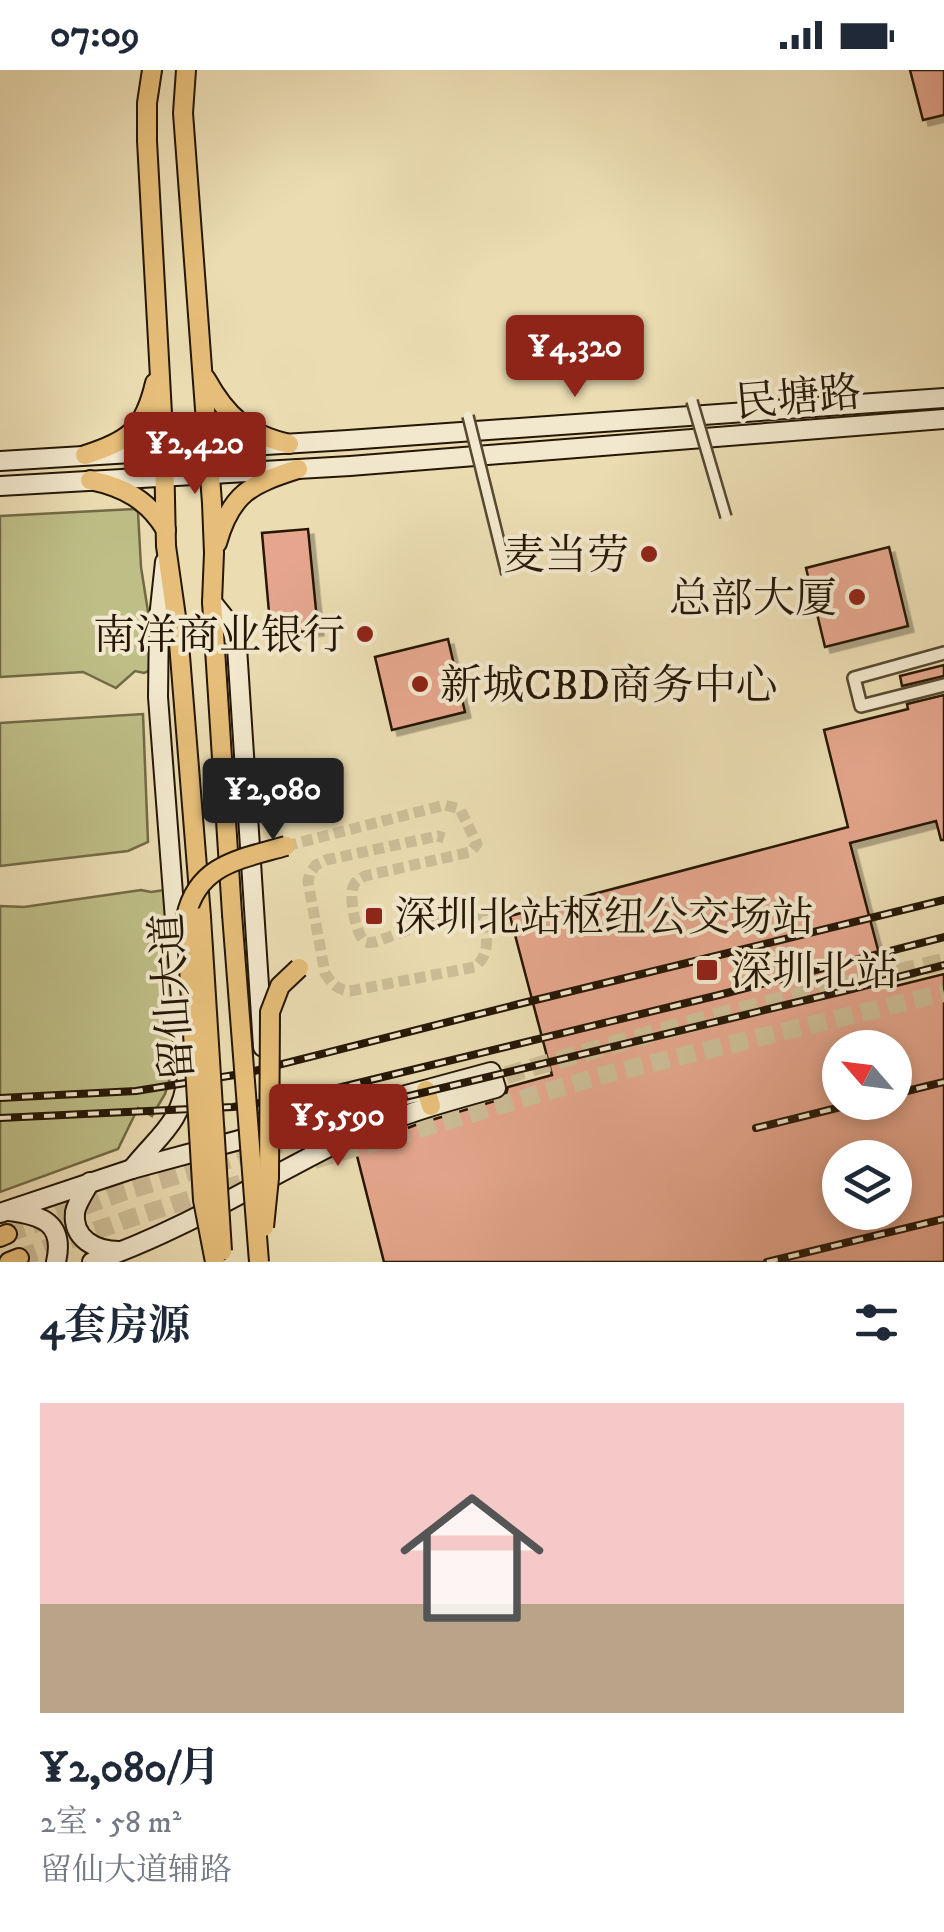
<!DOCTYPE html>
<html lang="zh">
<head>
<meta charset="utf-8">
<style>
	body { margin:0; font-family:"IM FELL DW Pica","Noto Serif SC",serif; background:#f2f2f3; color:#1f2937; height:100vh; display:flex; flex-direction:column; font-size:38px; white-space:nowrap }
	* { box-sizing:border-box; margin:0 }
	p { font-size:32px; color:#747a83 }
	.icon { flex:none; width:55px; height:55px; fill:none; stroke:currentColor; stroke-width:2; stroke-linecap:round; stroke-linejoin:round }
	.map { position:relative; height:1192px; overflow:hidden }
	.drawer { display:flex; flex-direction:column; background:#fff; flex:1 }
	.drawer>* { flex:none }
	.needle { width:65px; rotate:298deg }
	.controls { position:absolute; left:822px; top:960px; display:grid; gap:20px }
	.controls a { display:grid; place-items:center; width:90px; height:90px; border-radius:50%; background:#fff; box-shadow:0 5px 15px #0003; font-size:50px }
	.price { position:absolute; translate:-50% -85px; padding:0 22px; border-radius:10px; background:#8f2418; color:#fff; font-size:32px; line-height:65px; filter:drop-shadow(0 2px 5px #0008) }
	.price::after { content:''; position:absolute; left:50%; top:60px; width:30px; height:22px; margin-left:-15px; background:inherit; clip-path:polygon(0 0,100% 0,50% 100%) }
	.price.on { background:#222; color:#fff }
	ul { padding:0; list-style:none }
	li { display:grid; align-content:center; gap:20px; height:530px; padding:0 40px }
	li+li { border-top:2px solid #e0e1e3 }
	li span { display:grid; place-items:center; height:310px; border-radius:0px; color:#555 }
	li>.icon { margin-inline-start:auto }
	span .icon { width:180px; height:180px; fill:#fffc; stroke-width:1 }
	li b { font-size:42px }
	h2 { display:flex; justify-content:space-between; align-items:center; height:120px; padding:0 40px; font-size:42px }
	.status { display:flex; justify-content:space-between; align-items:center; height:70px; padding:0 50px; background:#fff; direction:ltr }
	.status svg { height:28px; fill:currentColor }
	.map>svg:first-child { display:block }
</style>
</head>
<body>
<div class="status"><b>07:09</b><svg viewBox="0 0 49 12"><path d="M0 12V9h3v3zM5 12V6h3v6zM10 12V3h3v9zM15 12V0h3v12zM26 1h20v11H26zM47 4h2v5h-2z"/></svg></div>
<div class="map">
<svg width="944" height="1192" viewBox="0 0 944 1192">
	<defs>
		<filter id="shadow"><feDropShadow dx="5.5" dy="5.5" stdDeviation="0" flood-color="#0004"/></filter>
	</defs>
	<rect width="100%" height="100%" fill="#ebdcb2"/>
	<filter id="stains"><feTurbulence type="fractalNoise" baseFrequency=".002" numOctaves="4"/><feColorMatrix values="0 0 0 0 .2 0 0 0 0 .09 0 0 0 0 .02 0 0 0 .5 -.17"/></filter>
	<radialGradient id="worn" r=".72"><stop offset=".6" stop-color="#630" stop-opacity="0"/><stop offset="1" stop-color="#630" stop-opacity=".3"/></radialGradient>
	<g fill="#bebe87" stroke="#726a46" stroke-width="2.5">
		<path d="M134 439 138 442 141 497 152 567 151 600 144 603 135 601 116 618 83 602 0 607V446Z"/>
		<path d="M143 644 148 772 128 781 0 796V653Z"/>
		<path d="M141 820 151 822 165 820 174 952 171 1005 165 1024 152 1046 138 1038 118 1079 0 1122V836L24 837Z"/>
	</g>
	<g fill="#e5a68d" stroke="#251706" stroke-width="2.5" fill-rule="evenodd" filter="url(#shadow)">
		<path d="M910 0H944V45L923 50Z"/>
		<path d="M308 459 318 560 271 565 262 463Z"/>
		<path d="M889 477 908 556 825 577 806 498Z"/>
		<path d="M448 569 465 642 392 660 375 587Z"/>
		<path d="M944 595V606L902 616 900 606Z"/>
		<path d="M944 625V770H941L936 751 850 773 888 918 944 904V1192H384L355 1078 418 1054 505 1028 508 1017 552 1005 510 846 848 757 824 660 908 639 907 634ZM840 978H895V1032H840ZM840 1088H895V1142H840Z"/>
	</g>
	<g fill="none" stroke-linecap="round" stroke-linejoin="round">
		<path stroke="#cdbe98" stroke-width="11" stroke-dasharray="11 5.5" stroke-linecap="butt" d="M286 776 445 735 460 739 477 774 470 782 365 806C358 810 356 810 353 817 349 827 356 868 366 872 369 873 372 872 375 872L471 837 483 846C486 866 492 882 475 897L350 921C337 920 332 914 325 903L308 812 310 803 316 795 326 790 438 766 444 768"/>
		<g stroke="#cdbe98" stroke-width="18" stroke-dasharray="18 9" stroke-linecap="butt">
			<path d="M480 1013C633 967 788 927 944 892"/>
			<path d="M314 1090 603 1005 944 923"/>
			<path d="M7 1164 123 1122 441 1025"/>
			<path d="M19 1188 134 1147 265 1106"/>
		</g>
		<g stroke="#564831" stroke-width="16">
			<path id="minor" d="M944 583 854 608 861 636 944 615"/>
		</g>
		<g stroke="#251706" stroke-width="22">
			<g id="secondary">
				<path d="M0 391 348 370 944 328"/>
				<path d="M0 416 350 396 944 349"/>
				<path d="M212 532 236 562 263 977"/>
				<path d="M132 1099C159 1065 182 1053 187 1007L158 627 159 548 165 492"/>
				<path d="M90 1112C85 1121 77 1132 75 1142 72 1169 96 1181 119 1181"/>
				<path d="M9 1141C42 1145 65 1153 56 1192"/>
				<path d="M0 1143 132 1099 491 1002 496 1018C441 1033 387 1048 335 1074 255 1114 178 1163 92 1192"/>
			</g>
		</g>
		<g stroke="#251706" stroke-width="22">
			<g id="primary">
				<path d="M152 0 147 33V71L164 380 166 476 178 561 201 847"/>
				<path d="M186 0 183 43 212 433 214 483 212 532 232 844"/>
				<path d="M206 309C227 347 247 364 289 374"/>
				<path d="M85 385C129 371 144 360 155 313"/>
				<path d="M90 410C124 417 148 430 166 460"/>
				<path d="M217 473C231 423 251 414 298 399"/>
				<path d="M426 1020 431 1036"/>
				<path d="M0 1167 7 1164"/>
				<path d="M9 1192 19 1188"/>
			</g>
		</g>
		<use href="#minor" stroke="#f2e8cd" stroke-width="11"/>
		<use href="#secondary" stroke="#f2e8cd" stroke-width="18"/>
		<use href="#primary" stroke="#e6be79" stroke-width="18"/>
		<g stroke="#251706" stroke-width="8">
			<g id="rail">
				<path d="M895 1024 944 1012"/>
				<path d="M0 1028 136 1021 247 1003 519 934 944 830"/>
				<path d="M255 1046 309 1043 380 1033 852 919 944 895"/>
				<path d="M0 1048 233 1037 305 1026 719 925 944 867"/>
				<path d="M756 1058 861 1032"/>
				<path d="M767 1192 944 1149"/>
			</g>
		</g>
		<use href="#rail" stroke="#f2e8cd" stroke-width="4" stroke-dasharray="11" stroke-linecap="butt"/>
		<g stroke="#564831" stroke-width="14" stroke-linecap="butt">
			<g id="pedestrian-bridge">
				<path d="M692 331 726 447"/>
				<path d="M468 346 507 504"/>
			</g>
		</g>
		<g stroke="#251706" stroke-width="22" stroke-linecap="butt">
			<g id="primary-bridge">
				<path d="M232 844 259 1192"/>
				<path d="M201 847 222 1181"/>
				<path d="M264 1157 269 1108 270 942 280 916 299 898"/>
				<path d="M215 1192 203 1130 186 847C197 794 241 789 286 776"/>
			</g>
		</g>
		<use href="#pedestrian-bridge" stroke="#f2e8cd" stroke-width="9"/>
		<use href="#primary-bridge" stroke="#e6be79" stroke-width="18"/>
	</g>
	<g fill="#8f2418" stroke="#f2e8cd" stroke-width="4">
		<circle cx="649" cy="484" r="10"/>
		<circle cx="857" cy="527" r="10"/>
		<circle cx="365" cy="564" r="10"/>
		<circle cx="420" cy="614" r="10"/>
		<rect x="364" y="836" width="20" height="20" rx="5"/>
		<rect x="695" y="888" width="24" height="24" rx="5"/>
	</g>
	<g text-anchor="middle" stroke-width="8" stroke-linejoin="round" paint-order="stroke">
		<g font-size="42" fill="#251706" stroke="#f2e8cd">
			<text transform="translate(798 326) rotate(-5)" y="15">民塘路</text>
			<text transform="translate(171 927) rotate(-94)" y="15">留仙大道</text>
		</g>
		<g font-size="42" fill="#251706" stroke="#f2e8cd" text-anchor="end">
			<text x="629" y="499">麦当劳</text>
			<text x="837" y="542">总部大厦</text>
			<text x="345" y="579">南洋商业银行</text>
			<text x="440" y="629" text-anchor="start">新城CBD商务中心</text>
			<text x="394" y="861" text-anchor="start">深圳北站枢纽公交场站</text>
			<text x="730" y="915" text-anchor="start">深圳北站</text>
		</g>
	</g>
	<rect width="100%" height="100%" filter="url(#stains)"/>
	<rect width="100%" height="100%" fill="url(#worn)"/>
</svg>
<div class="controls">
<a><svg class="needle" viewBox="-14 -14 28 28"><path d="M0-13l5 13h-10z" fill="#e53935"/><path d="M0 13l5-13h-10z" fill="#747a83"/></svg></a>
<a><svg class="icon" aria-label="layers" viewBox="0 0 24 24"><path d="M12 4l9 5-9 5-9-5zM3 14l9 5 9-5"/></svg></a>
</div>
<b class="price" style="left:575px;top:330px">¥4,320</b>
<b class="price" style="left:195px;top:427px">¥2,420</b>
<b class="price on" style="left:273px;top:773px">¥2,080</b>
<b class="price" style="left:338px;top:1099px">¥5,590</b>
</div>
<section class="drawer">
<h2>4套房源<svg class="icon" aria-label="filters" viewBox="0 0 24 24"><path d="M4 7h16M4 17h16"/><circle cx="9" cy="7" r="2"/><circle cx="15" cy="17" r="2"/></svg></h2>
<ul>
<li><span style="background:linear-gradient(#f6c9c9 65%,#b9a48a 0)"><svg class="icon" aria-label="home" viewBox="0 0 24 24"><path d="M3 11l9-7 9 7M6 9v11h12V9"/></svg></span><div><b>¥2,080/月</b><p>2室 · 58 m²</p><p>留仙大道辅路</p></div></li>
</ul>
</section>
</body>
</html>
